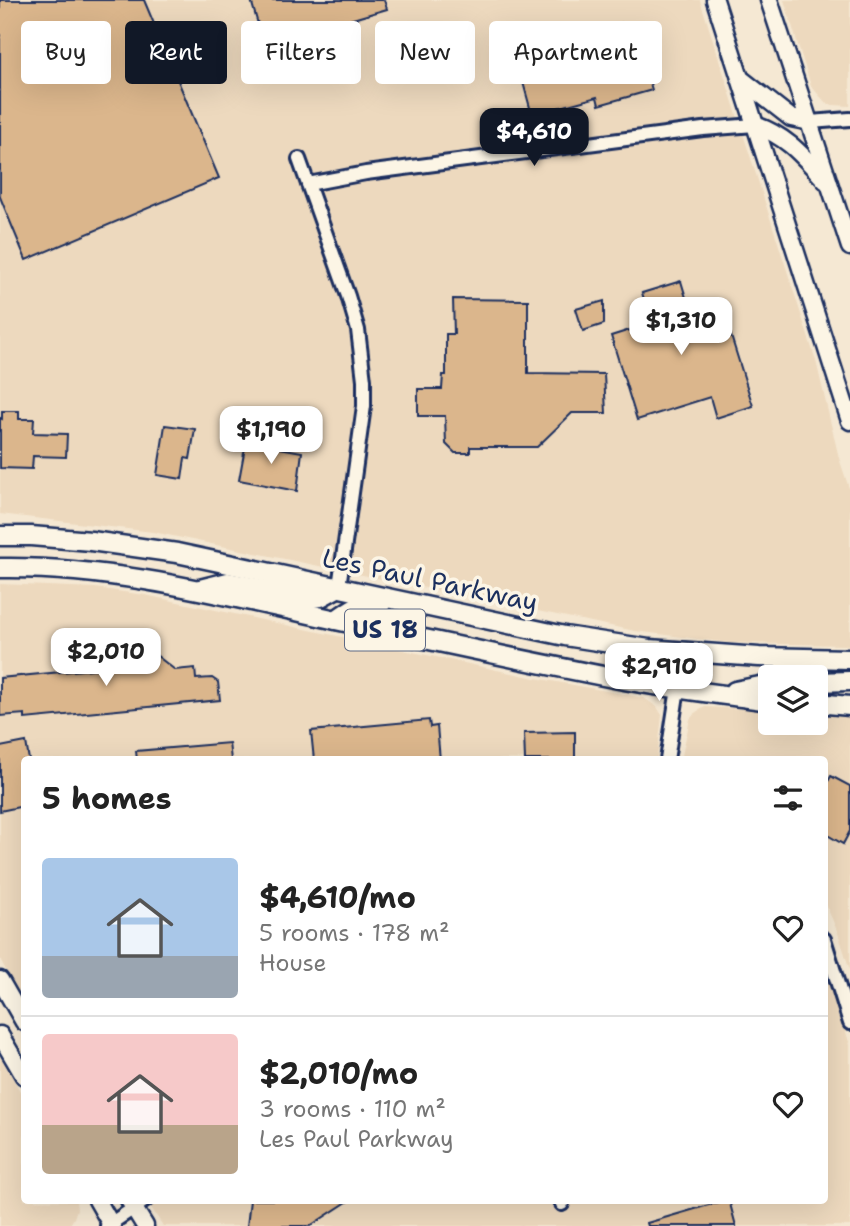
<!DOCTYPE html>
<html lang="en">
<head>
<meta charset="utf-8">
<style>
	body { margin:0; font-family:"Shantell Sans",sans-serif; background:#f2f2f2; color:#222; height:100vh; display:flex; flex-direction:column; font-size:26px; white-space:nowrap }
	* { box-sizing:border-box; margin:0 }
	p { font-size:23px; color:#767676 }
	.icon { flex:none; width:38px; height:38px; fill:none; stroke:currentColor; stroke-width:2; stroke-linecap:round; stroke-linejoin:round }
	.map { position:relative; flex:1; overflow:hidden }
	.drawer { position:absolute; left:21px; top:756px; width:807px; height:448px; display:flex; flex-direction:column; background:#fff; border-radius:7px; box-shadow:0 7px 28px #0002 }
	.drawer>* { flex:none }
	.banner { position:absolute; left:21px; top:21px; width:808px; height:63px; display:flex; gap:14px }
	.buttons { position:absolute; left:758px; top:665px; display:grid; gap:14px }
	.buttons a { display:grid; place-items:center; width:70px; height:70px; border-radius:7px; background:#fff; box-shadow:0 7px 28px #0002; font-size:35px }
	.price { position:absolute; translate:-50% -60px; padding:0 16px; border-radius:14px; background:#fff; color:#222; font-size:23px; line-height:46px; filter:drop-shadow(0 2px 4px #0008) }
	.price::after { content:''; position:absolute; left:50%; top:42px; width:21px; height:16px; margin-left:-10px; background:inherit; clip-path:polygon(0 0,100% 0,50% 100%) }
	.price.selected { background:#111827; color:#fff }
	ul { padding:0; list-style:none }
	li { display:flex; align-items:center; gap:21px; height:175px; padding:0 21px }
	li+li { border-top:2px solid #e0e0e0 }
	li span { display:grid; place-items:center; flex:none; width:196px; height:140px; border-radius:7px; color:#555 }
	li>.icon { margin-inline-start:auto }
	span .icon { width:84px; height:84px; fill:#fffc; stroke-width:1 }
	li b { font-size:30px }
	h2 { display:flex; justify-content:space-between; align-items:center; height:84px; padding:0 21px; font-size:30px }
	.pill { padding:0 24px; border-radius:7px; background:#fff; box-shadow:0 7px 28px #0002; font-size:24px; line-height:63px }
	.pill.selected { background:#111827; color:#fff }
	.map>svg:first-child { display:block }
</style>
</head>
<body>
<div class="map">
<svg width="850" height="1226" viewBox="0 0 850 1226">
	<rect width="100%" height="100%" fill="#f5e8d3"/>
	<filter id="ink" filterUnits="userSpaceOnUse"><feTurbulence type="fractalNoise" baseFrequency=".0143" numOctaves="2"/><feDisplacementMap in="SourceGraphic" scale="14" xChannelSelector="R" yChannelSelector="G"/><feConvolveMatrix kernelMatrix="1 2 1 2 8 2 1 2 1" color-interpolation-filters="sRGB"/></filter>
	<g filter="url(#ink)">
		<g fill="#edd9be">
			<path d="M0 0H700L816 361 839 458 850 491V645L730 643 635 631 153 532 0 514Z"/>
			<path d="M784 0H850V106L833 105 826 103 811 86Z"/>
			<path d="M0 584 95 588 145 595 530 677 644 698 657 707 662 715 657 759 24 760V1004L0 959Z"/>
			<path d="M705 707 770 710V723H816V713L850 715V970L838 933 824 900V760H681L690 719 696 712Z"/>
			<path d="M824 965 850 1045V1226H163L147 1201 824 1200Z"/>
			<path d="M0 1056 24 1098V1200L76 1201 77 1209 74 1218 69 1226H0Z"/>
		</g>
		<g fill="#dbb68c" stroke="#1b2f5e" stroke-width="2">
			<path d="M0 0H144L219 178 26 260 0 197Z"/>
			<path d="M251 0H384L387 9 264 45Z"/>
			<path d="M621 23 630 54 641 51 652 90 599 105 597 97 532 115 515 53Z"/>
			<path d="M681 281 690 311 720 301 753 406 716 418 710 397 637 420 611 336 652 323 642 293Z"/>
			<path d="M453 299 528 300V373L604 374 606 413H572L537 447H470V453H455L446 444 445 416H418V389H442L443 375H446V334H454Z"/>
			<path d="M604 301V324L583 331 576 309Z"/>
			<path d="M2 411H19V419H34L33 433 67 434 66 457 33 456 32 469 0 468V418L2 419Z"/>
			<path d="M165 425 195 429 190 459 185 458 182 479 157 475Z"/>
			<path d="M246 442 302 452 297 491 239 480Z"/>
			<path d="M133 637 175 670 195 668 196 679 212 678 218 682 220 700 25 719V714L0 716V678L112 667Z"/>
			<path d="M429 720 430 727 437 726 440 760H314L311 731Z"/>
			<path d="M575 732V760H525L524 733Z"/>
			<path d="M26 742 29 760H24V806L0 811V747Z"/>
			<path d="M229 743 231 760H137L136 751Z"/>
			<path d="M831 776 850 786V831L843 844 824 833V789Z"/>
			<path d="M250 1200H350L310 1226H247Z"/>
			<path d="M726 1200H729L736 1226H648L647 1223Z"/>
		</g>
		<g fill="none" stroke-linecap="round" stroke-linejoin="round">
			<g stroke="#1b2f5e" stroke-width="18">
				<g id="street">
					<path d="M810 122 850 119"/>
					<path d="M299 159 348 296 358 330 364 380V406L339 587"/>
					<path d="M308 184 366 173 703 129 755 125"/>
					<path d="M667 760 678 688 687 653"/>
					<path d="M824 939 850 1023"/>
					<path d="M561 1200 562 1204"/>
					<path d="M107 1226 146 1200"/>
				</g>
			</g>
			<g stroke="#1b2f5e" stroke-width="21">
				<g id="secondary">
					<path d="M715 0 850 421"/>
					<path d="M769 0 850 247"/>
					<path d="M740 78 791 118 810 122"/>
					<path d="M755 125C787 136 803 156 826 181"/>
					<path d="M0 980 24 1022"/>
					<path d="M0 1035 24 1076"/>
					<path d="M97 1200 112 1226"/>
					<path d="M129 1200 145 1226"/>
				</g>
			</g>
			<g stroke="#1b2f5e" stroke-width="23">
				<g id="primary">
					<path d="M0 536H31L91 541 177 553 565 636 649 649 759 657 850 659"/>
					<path d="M0 568C120 566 238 599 354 624 444 643 533 663 624 680 672 689 721 694 770 701"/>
					<path d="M200 589 228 582 308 598 321 597 339 587"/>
					<path d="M336 620C353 608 359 601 381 604"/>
					<path d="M816 682 850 681"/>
					<path d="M735 691 770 684"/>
					<path d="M816 703 850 706"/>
				</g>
			</g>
			<use href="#street" stroke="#fcf5e5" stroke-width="12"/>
			<use href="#secondary" stroke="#fcf5e5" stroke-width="16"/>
			<use href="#primary" stroke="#fcf5e5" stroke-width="18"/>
		</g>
	</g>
	<g text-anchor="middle" stroke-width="7" stroke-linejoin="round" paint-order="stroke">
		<rect fill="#fcf5e5" stroke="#5e6a86" stroke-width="2" x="345" y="609.5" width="80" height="41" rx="5"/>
		<g font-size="24" font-weight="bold" fill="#1b2f5e">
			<text x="385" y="638">US 18</text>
		</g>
		<g font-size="26" fill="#1b2f5e" stroke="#fcf5e5">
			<text transform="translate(430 580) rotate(12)" y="9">Les Paul Parkway</text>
		</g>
	</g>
</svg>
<div class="buttons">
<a><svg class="icon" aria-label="layers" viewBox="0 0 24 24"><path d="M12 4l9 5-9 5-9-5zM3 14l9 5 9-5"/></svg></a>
</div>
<b class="price selected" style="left:534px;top:168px">$4,610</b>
<b class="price" style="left:681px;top:357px">$1,310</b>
<b class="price" style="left:271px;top:466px">$1,190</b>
<b class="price" style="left:106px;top:688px">$2,010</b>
<b class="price" style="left:659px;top:703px">$2,910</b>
<div class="banner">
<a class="pill">Buy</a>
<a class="pill selected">Rent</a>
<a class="pill">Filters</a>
<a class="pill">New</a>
<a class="pill">Apartment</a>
</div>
<section class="drawer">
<h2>5 homes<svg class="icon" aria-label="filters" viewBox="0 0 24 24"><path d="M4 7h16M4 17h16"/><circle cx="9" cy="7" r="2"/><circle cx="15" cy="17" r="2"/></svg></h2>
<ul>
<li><span style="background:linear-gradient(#a9c7e8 70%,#9aa5b1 0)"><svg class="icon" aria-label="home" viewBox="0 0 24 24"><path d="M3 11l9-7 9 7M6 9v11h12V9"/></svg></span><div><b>$4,610/mo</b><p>5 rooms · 178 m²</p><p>House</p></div><svg class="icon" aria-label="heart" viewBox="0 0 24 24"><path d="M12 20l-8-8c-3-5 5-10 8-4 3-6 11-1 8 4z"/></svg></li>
<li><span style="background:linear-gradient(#f6c9c9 65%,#b9a48a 0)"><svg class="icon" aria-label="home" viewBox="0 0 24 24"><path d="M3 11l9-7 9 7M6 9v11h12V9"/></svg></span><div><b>$2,010/mo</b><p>3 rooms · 110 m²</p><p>Les Paul Parkway</p></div><svg class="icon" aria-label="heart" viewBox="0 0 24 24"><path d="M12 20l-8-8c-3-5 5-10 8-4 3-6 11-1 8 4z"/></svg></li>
</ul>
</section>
</div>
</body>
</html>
